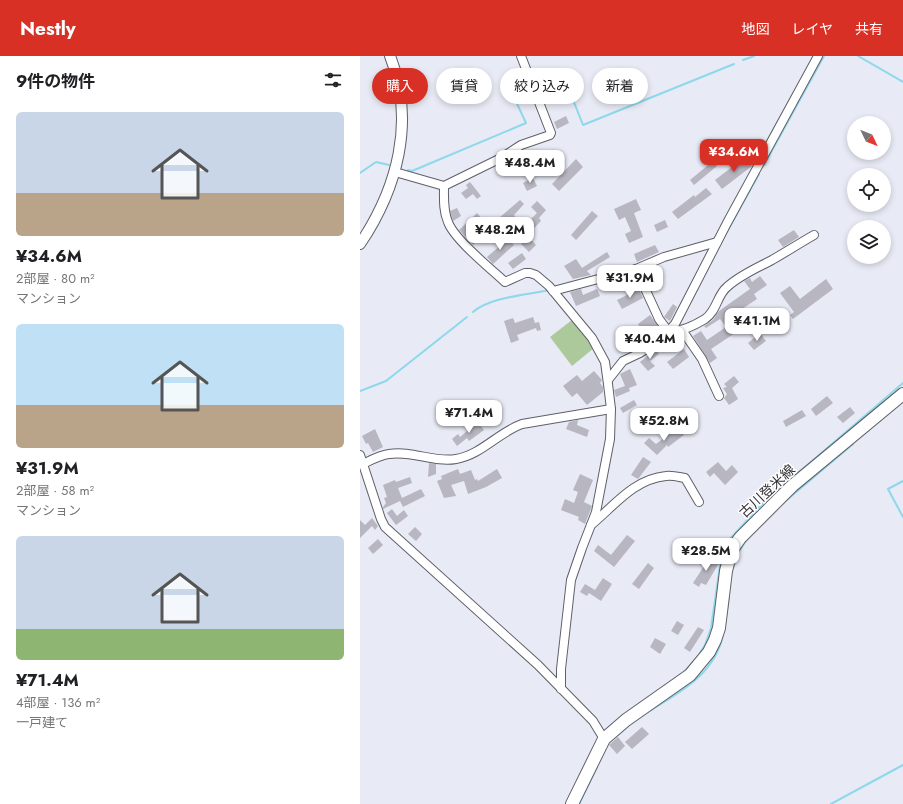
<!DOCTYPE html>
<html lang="ja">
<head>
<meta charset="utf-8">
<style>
	body { margin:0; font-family:Jost,"Noto Sans JP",sans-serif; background:#f2f2f2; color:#202124; height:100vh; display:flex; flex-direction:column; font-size:15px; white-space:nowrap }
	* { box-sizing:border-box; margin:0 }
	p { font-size:13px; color:#757577 }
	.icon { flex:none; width:22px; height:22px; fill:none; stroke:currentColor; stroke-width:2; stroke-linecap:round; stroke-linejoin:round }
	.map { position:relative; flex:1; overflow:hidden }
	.details { display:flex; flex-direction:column; background:#fff; width:360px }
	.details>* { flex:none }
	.banner { position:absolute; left:12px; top:12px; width:380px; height:36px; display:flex; gap:8px }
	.needle { width:26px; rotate:133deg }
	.fabs { position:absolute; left:487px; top:60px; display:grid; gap:8px }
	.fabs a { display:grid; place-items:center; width:44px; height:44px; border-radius:50%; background:#fff; box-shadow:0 2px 6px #0003; font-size:20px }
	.price { position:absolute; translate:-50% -34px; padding:0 9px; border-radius:8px; background:#fff; color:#222; font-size:13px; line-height:26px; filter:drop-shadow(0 1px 2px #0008) }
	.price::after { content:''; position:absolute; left:50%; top:24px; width:12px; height:9px; margin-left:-6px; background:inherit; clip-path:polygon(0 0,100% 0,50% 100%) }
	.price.on { background:#d93025; color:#fff }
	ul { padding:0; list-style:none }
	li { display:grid; align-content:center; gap:8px; height:212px; padding:0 16px }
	li span { display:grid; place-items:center; height:124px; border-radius:6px; color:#555 }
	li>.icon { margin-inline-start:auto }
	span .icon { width:72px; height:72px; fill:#fffc; stroke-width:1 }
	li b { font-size:17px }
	h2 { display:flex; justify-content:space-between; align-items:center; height:48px; padding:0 16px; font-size:17px }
	.chip { padding:0 14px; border-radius:18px; background:#fff; box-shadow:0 2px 6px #0003; font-size:14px; line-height:36px }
	.chip.on { background:#d93025; color:#fff }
	header { display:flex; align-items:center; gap:24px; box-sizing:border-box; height:56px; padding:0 20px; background:#d93025; color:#fff }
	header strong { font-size:19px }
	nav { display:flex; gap:22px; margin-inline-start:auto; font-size:14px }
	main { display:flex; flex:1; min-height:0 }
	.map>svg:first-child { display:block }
</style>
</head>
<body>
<header>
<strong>Nestly</strong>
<nav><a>地図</a><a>レイヤ</a><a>共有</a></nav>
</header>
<main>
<section class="details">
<h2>9件の物件<svg class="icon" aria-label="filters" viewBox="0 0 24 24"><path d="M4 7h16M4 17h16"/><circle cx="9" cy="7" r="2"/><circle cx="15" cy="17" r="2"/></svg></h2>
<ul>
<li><span style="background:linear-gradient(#c9d6e8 65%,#b9a48a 0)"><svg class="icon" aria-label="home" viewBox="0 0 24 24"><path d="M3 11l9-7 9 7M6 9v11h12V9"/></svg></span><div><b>¥34.6M</b><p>2部屋 · 80 m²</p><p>マンション</p></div></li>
<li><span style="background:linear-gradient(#bfe0f5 65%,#b9a48a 0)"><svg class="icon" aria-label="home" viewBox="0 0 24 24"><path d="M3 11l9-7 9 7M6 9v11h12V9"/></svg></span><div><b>¥31.9M</b><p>2部屋 · 58 m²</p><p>マンション</p></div></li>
<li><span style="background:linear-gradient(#c9d6e8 75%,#8fb573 0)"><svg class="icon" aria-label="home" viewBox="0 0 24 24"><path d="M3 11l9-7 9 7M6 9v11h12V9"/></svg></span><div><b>¥71.4M</b><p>4部屋 · 136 m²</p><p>一戸建て</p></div></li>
</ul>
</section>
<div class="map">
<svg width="543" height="748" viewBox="0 0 543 748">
	<rect width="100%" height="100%" fill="#e8eaf5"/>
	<path fill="#acc99b" d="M212 264 234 292 212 310 190 281Z"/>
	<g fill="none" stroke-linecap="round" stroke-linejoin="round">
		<g stroke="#8dd8eb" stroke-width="2">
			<path d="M498 0 543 26"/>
			<path d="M383 4 394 0"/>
			<path d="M176 27 202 16 223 69 374 8"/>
			<path d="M404 109 464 0"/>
			<path d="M48 114 52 115 166 67 152 37 167 31"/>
			<path d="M0 117 16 106 29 109"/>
			<path d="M364 181 399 118"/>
			<path d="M113 256C130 241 167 239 189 234"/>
			<path d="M0 335 26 325 107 261"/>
			<path d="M543 425 528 433 543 461"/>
			<path d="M422 448 493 388"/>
			<path d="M373 512 378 497 388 482"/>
			<path d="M366 561 369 542"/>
			<path d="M340 597 345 589 351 572 361 503 369 484 402 448 543 327"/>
			<path d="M323 617 335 604"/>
			<path d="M283 659C316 638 354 621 363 579"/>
			<path d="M219 748 237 711"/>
			<path d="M471 748 543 709"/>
		</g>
	</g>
	<g fill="#b8b6c0">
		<path d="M206 60 209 67 197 73 194 66Z"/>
		<path d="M385 101 392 110 362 133 355 124Z"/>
		<path d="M216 103 223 111 199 135 192 128Z"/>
		<path d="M353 105 357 110 334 129 330 124Z"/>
		<path d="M173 122 177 130 167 135 163 127Z"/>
		<path d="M110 126 121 140 117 143 113 138 106 143 101 137 108 132 106 129Z"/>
		<path d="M346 132 352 138 318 163 312 156 334 139 335 141Z"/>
		<path d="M276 143 281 154 274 157 283 181 269 187 265 178 271 175 265 161 259 164 254 153Z"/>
		<path d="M160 144 164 148 154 159 156 162 150 166 159 176 154 180 139 162Z"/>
		<path d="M177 145 186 154 179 162 181 165 169 177 163 171 177 157 171 151Z"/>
		<path d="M97 152 101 160 93 165 90 155Z"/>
		<path d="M232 155 238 160 216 184 211 179Z"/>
		<path d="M117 157 130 172 113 189 99 174Z"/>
		<path d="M305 164 308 171 297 176 294 169Z"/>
		<path d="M434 174 439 181 423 191 418 184Z"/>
		<path d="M169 181 176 189 169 196 161 188Z"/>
		<path d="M148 183 154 189 133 208 127 201Z"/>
		<path d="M295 189 299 196 277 206 274 198Z"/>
		<path d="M247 196 250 201 227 215 231 219 213 223 204 210 216 203 222 212Z"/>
		<path d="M162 197 166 203 153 213 148 207Z"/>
		<path d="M298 215 301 221 290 227 287 220Z"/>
		<path d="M400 220 407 229 394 238 397 243 382 253 388 262 376 271 378 275 351 293 357 302 350 307 333 280 341 275 347 284 366 271 360 263 346 272 344 270 353 264 359 255 390 233 384 225 390 222 392 226Z"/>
		<path d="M466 223 473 233 433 263 430 259 434 256 420 237 430 230 440 243Z"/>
		<path d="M221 233 223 239 237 233 240 240 216 250 210 236Z"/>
		<path d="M279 233 283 242 262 253 257 244Z"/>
		<path d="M313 248 317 251 310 265 304 261Z"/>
		<path d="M290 259 300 273 276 291 270 283 282 274 278 268Z"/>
		<path d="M173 261 175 267 179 266 181 274 177 275 176 272 157 279 159 284 151 287 144 265 153 262 155 267Z"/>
		<path d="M400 277 406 285 394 294 388 287Z"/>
		<path d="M296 293 299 298 290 305 295 310 288 315 280 306Z"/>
		<path d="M324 293 329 301 313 313 307 306Z"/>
		<path d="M270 313 277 329 269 332 270 335 256 341 254 334 265 330 260 318Z"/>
		<path d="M234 315 242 324 240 327 243 331V336L227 349 217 337 212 341 203 330 217 319 222 325Z"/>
		<path d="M374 320 379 326 372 332 378 343 369 349 364 342 367 338 363 332 367 331 364 328Z"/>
		<path d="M467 340 473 347 456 360 451 353Z"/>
		<path d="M274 344 277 349 263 357 260 352Z"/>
		<path d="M490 351 495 357 483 367 477 361Z"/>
		<path d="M442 354 446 360 426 371 423 365Z"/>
		<path d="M218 364 217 369 229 374 227 381 206 373 209 366Z"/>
		<path d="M118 366 124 374 109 385 107 382 97 390 92 383 98 378 100 381Z"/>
		<path d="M318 372 324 379 308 391 307 389 297 399 284 387 289 382 296 388Z"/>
		<path d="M15 373 23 391 13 396 8 387 6 388 2 380Z"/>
		<path d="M283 401 291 406 278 423 271 419Z"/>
		<path d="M358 406 366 415 372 409 378 416 365 429 354 417 350 421 346 416Z"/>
		<path d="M69 407 76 408V418L68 421Z"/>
		<path d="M98 413 100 418 111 414 115 424 117 423 118 425 137 413 142 422 126 431 108 438 104 425 91 429 96 440 84 442 77 425 82 423 81 420Z"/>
		<path d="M220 418 233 424 224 446 232 450 225 468 218 464 219 461 201 454 205 443 214 447 218 436 213 434Z"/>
		<path d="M50 421 52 427 38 432 42 442 61 433 65 440 43 451 40 445 23 453V451L26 447 24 442 27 441 23 429 35 424 36 426Z"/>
		<path d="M32 453 37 460 44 454 48 460 36 469 27 457Z"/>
		<path d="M12 462 18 470 15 474 12 470 0 482V464L5 469Z"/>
		<path d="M55 471 62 478 56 485 48 478Z"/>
		<path d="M267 479 275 485 254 511 234 495 238 489 251 499Z"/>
		<path d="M18 483 23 489 13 498 8 492Z"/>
		<path d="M350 501 359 507 346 529 341 527 339 531 333 527Z"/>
		<path d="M288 507 294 512 279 533 272 528Z"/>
		<path d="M243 522 252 528 241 545 229 537 227 540 220 536 225 528 235 534Z"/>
		<path d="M317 565 324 569 318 579 311 575Z"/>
		<path d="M338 571 344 574 330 596 324 592Z"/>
		<path d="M295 582 306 588 300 598 290 591Z"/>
		<path d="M282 671 289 678 272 693 265 686Z"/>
		<path d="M258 681 265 690 257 698 249 689Z"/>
	</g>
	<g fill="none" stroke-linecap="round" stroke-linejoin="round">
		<g stroke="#5e6069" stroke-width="10">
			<g id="minor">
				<path d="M35 116 84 130C84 142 83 155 88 166 94 183 131 213 145 226L165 217H170L176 219 189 230 232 282 245 306 248 328 251 353 250 383 236 456 222 492 211 524 201 613V633"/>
				<path d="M84 130 141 102 161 89 190 79 191 77 161 0"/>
				<path d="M276 213 299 263 308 275C320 277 335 269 345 263 357 255 357 239 367 231 380 219 397 212 412 204 426 196 440 187 454 179"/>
				<path d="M193 235 276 213 304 201 357 186"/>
				<path d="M322 274 342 303 359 340"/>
				<path d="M248 324 263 305 280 297 301 283 315 268 367 167 458 0"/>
				<path d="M0 399 21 463 25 471 178 609 233 665 244 683"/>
				<path d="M3 408C11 404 20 399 29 398 52 394 74 407 96 403 121 399 139 376 162 368L251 353"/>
				<path d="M231 469C254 450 274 423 306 420 312 419 319 421 325 422L339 446"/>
			</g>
		</g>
		<g stroke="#5e6069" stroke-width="12">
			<path id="tertiary" d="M0 188C37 133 56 65 30 0"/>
		</g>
		<g stroke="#5e6069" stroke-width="14">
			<path id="primary" d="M212 748 244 683 266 664 330 619 349 596 355 584 359 572 366 515 369 503 373 492 380 482 432 430 543 338"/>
		</g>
		<use href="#minor" stroke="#fff" stroke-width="8"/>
		<use href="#tertiary" stroke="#fff" stroke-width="10"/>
		<use href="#primary" stroke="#fff" stroke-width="12"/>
	</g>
	<g text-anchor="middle" stroke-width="3" stroke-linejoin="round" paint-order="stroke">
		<g font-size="14" fill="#313136" stroke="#fff">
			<text transform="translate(407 435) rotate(-43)" y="5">古川登米線</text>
		</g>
	</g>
</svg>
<div class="fabs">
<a><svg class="needle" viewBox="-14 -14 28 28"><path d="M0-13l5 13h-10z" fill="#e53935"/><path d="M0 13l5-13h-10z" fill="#757577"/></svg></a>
<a><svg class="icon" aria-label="locate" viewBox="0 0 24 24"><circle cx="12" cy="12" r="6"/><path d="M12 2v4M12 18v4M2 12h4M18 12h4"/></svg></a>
<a><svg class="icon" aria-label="layers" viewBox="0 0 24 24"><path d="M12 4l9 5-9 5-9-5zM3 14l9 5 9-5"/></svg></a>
</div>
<b class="price on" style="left:374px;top:117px">¥34.6M</b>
<b class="price" style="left:170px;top:128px">¥48.4M</b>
<b class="price" style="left:140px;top:195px">¥48.2M</b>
<b class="price" style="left:270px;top:243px">¥31.9M</b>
<b class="price" style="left:397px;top:286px">¥41.1M</b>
<b class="price" style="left:290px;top:304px">¥40.4M</b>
<b class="price" style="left:109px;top:378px">¥71.4M</b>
<b class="price" style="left:304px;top:386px">¥52.8M</b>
<b class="price" style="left:346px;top:516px">¥28.5M</b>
<div class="banner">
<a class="chip on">購入</a>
<a class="chip">賃貸</a>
<a class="chip">絞り込み</a>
<a class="chip">新着</a>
</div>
</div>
</main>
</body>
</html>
